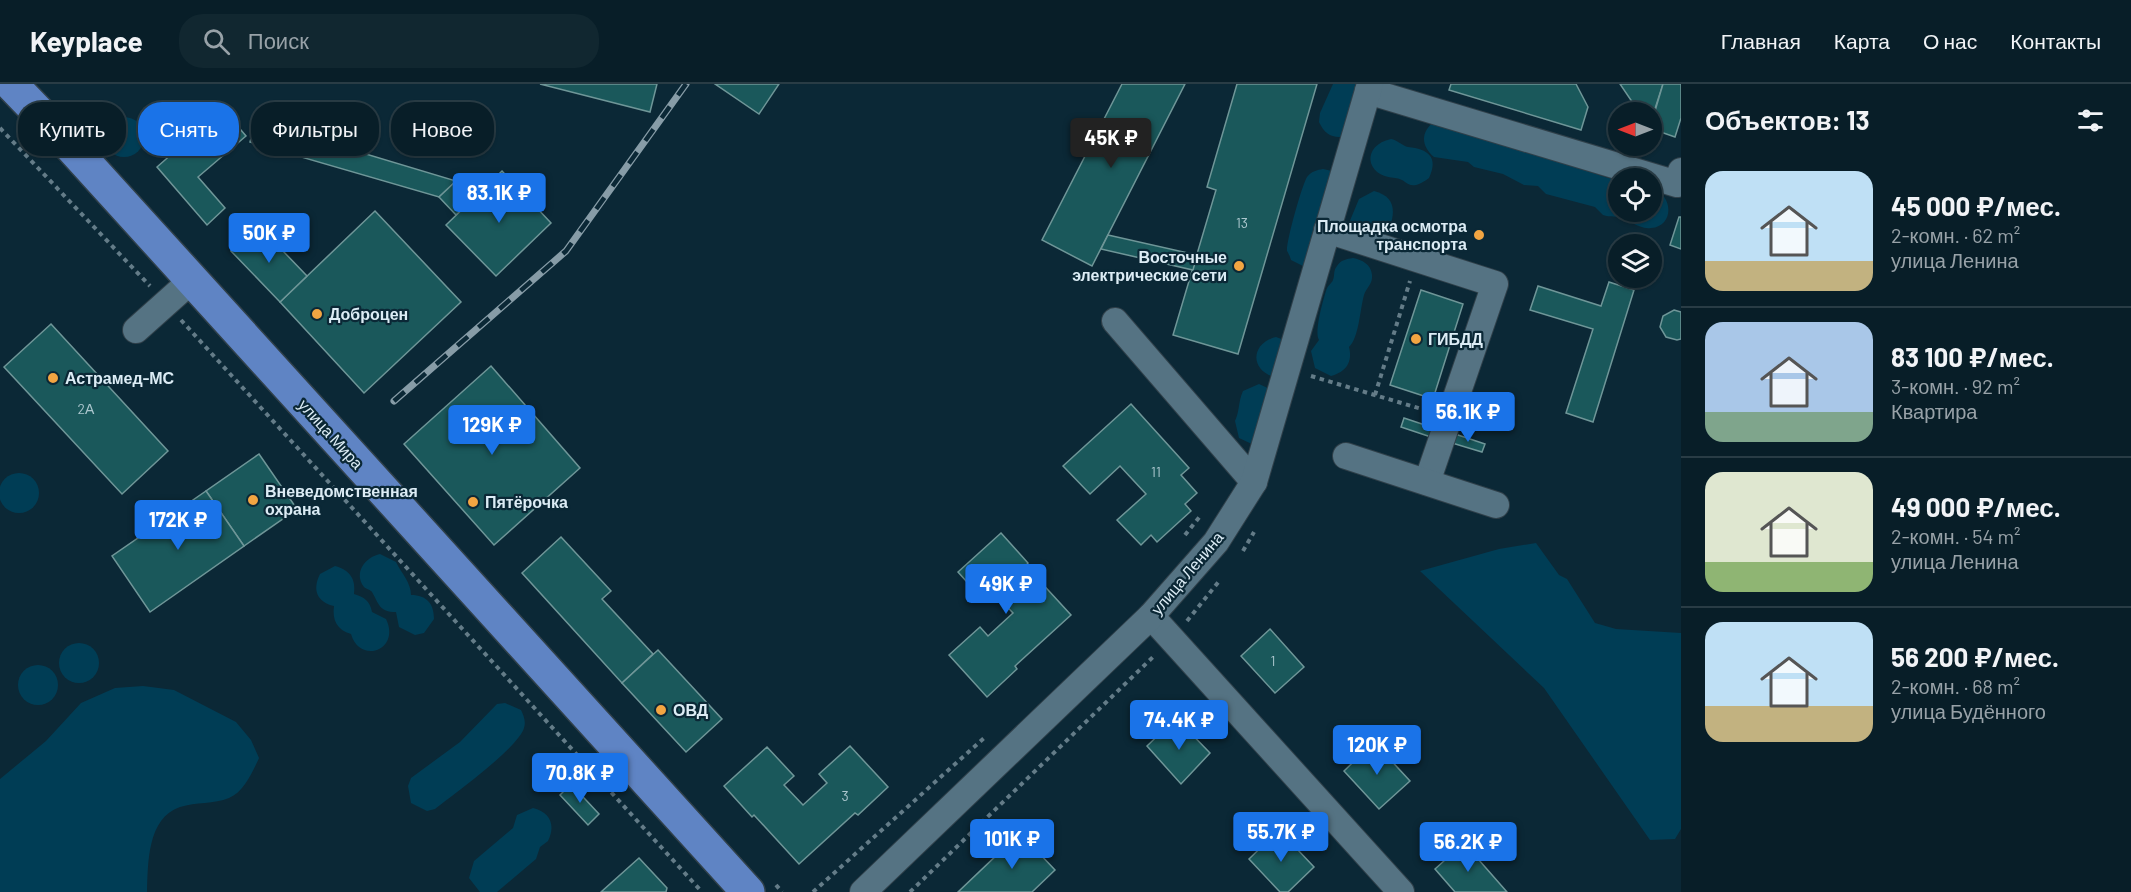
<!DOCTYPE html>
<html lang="ru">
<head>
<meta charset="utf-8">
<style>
	body { margin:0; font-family:Barlow,sans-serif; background:#112730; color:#f1f3f6; height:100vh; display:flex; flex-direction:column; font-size:22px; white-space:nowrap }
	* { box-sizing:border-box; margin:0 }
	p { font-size:20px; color:#98a2a8 }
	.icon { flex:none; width:33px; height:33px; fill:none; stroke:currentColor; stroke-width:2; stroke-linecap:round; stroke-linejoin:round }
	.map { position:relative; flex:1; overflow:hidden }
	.details { display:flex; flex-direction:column; background:#081e28; width:450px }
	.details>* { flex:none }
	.banner { position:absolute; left:18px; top:18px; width:570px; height:54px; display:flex; gap:12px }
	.needle { width:39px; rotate:270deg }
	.buttons { position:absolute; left:1608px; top:18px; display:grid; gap:12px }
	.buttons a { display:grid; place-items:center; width:54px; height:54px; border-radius:50%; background:#081e28; box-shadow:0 2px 4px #0004,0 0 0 2px #293c45; font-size:30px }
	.price { position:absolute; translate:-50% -51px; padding:0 14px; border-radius:6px; background:#1a73e8; color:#fff; font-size:20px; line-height:39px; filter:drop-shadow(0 2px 3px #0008) }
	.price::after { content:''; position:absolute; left:50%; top:36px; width:18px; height:14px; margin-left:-9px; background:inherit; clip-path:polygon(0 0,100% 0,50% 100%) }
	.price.on { background:#222; color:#fff }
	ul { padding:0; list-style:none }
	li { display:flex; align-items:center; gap:18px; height:150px; padding:0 24px }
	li+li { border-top:2px solid #293c45 }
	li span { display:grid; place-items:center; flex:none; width:168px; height:120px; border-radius:18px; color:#555 }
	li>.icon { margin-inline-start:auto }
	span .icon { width:72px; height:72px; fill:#fffc; stroke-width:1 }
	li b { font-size:26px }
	h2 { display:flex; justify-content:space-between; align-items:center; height:72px; padding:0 24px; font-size:26px }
	.chip { padding:0 21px; border-radius:24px; background:#081e28; box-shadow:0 2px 4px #0004,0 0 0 2px #293c45; font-size:21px; line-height:54px }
	.chip.on { background:#1a73e8; color:#fff }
	header { display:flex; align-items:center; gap:36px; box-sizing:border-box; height:84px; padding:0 30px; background:#081e28; border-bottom:2px solid #293c45 }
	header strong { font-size:28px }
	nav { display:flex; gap:33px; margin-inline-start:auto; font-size:21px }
	.search { width:420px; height:54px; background:#112730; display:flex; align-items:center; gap:15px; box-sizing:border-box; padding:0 21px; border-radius:24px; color:#98a2a8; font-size:22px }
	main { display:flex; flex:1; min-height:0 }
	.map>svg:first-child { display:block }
</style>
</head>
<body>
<header>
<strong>Keyplace</strong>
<div class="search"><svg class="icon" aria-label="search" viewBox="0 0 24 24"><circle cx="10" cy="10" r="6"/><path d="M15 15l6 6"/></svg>Поиск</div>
<nav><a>Главная</a><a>Карта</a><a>О нас</a><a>Контакты</a></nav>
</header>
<main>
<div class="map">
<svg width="1681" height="808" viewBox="0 0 1681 808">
	<rect width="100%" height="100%" fill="#0b2836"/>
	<g fill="#003d55">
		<path d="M1333 0H1372L1347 52C1333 55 1325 51 1319 38L1320 29Z"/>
		<circle cx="124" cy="53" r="20"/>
		<path d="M1435 37 1608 94 1618 95V128H1652V105C1673 110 1675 142 1651 144 1639 146 1628 134 1617 133 1612 132 1608 133 1603 131L1595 123 1546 110 1538 102 1524 101 1503 90 1474 83 1468 78 1434 73C1421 62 1420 48 1435 37Z"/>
		<path d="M1391 55C1397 56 1403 62 1408 63 1428 65 1439 73 1429 94 1407 110 1409 95 1395 94 1364 92 1362 61 1391 55Z"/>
		<path d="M1323 85 1332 87 1307 184 1291 176C1291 175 1288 168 1287 167 1286 158 1302 101 1307 93 1312 87 1317 86 1323 85Z"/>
		<path d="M1374 107C1402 114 1393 138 1384 156L1348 148 1349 139 1359 115Z"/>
		<path d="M1353 174C1362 176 1371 180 1372 191 1373 200 1366 204 1364 211 1360 225 1359 254 1349 263 1353 278 1346 288 1331 292L1315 284 1311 267 1319 256C1314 247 1323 217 1326 207 1327 202 1332 199 1333 196 1335 191 1333 187 1337 182 1341 176 1346 175 1353 174Z"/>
		<path d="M1276 253 1284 256 1275 293C1250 287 1250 259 1276 253Z"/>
		<path d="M1259 300 1274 307 1254 361 1239 354 1235 337C1240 326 1238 318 1243 307Z"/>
		<circle cx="19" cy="409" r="20"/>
		<path d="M1536 459 1559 491 1567 495 1595 539 1616 545 1681 549V745L1675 755 1650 756 1544 604 1420 487 1499 465Z"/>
		<path d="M380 470 396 478C401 489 411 498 411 511 427 511 434 520 434 535L424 549 415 551 399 543 396 528C379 528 379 520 372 508 371 506 366 505 364 503 353 488 366 473 380 470Z"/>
		<path d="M335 482C350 486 356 495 354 510 364 513 370 517 372 528L386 535C401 566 360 581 351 550 337 546 332 536 334 522 317 518 312 506 320 490Z"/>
		<circle cx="79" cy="579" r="20"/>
		<circle cx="38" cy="601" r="20"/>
		<path d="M143 602 174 606 236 638 251 656 259 674C253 687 244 708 229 714 214 720 196 718 180 723 147 734 148 780 147 808H0V695L46 657 81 619 115 604Z"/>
		<path d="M505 619 521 626C524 632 526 638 524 644 518 664 454 710 435 725L427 727 411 719 408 702 411 694 460 658 497 620Z"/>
		<path d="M533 724C550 728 556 741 548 757L540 763 536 775 497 808H480L469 794 474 777 513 744 517 731Z"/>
	</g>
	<g fill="#1a585b" stroke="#6f9698" stroke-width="1.5">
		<path d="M540 0H657L650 28Z"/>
		<path d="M715 0H779L759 30Z"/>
		<path d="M1122 0H1185L1092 182 1042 156Z"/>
		<path d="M1237 0H1317L1238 270 1173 251 1216 106 1207 103Z"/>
		<path d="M1451 0H1576L1588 23 1581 46 1449 6Z"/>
		<path d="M1620 0H1663L1652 34V28L1637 25Z"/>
		<path d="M1663 0H1681V34L1675 53 1652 45V37Z"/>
		<path d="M223 25 246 52 198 93 225 124 207 141 157 83Z"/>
		<path d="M256 37 456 97 439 113 250 58Z"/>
		<path d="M502 87 551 139 496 192 446 141Z"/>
		<path d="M456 97 473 115 456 131 439 113Z"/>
		<path d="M375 127 461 218 364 309 280 218Z"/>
		<path d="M1679 133H1681V165L1670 161Z"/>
		<path d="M258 141 307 192 280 218 231 167Z"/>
		<path d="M1108 151 1197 171 1193 186 1101 165Z"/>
		<path d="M1609 198 1634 206 1593 338 1566 329 1593 245 1530 226 1538 202 1601 222Z"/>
		<path d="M1421 206 1463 220 1433 315 1390 301Z"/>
		<path d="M1674 226 1681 228V255L1677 256 1666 253 1660 243 1663 232Z"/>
		<path d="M51 240 168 367 122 410 4 283Z"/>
		<path d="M491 282 580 384 494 461 404 360Z"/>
		<path d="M1131 320 1189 384 1181 391 1197 409 1185 420 1191 427 1157 458 1151 451 1141 461 1117 436 1146 410 1120 382 1090 410 1063 382Z"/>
		<path d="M1404 334 1434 344 1431 353 1401 343Z"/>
		<path d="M1455 350 1485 360 1482 368 1452 359Z"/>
		<path d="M259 370 297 425 244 462 206 407Z"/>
		<path d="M206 407 244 462 150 528 112 472Z"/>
		<path d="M1001 449 1028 479 1026 482 1071 531 1015 582 1017 585 987 613 949 571 980 543 988 552 1013 529 994 509 985 518 958 488Z"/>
		<path d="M561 453 611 507 602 515 653 570 622 599 522 489Z"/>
		<path d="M1270 545 1304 583 1275 609 1241 572Z"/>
		<path d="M658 566 722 635 686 668 622 599Z"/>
		<path d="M1176 634 1210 669 1181 700 1147 662Z"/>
		<path d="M1374 658 1410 697 1379 725 1344 687Z"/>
		<path d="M850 662 888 703 858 731 855 729 799 780 754 731 752 733 724 702 767 663 794 692 784 701 803 721 827 699 819 690Z"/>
		<path d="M571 700 599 730 588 741 560 711Z"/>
		<path d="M1279 746 1314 783 1288 808H1280L1249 775Z"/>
		<path d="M1020 749 1055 786 1032 808H958Z"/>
		<path d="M1464 759 1507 808H1455L1435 785Z"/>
		<path d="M639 774 667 804 666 808H601Z"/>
	</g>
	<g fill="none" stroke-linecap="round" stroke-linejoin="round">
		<g stroke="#30404a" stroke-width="28">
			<g id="minor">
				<path d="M1368 7 1677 100 1681 87"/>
				<path d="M1327 146 1495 200 1427 398"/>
				<path d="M1115 237 1254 398"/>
				<path d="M136 246 192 196"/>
				<path d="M1346 372 1496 421"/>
				<path d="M1151 532 1401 808"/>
				<path d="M863 808 1151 532 1216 458 1254 398 1370 0"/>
			</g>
		</g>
		<g stroke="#30404a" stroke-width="36">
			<path id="major" d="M11 0 64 55 748 808"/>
		</g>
		<g stroke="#647c88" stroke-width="4" stroke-dasharray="4.5 4.5" stroke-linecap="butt">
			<path d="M0 44 150 202"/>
			<path d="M181 236 702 808"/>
			<path d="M1311 292 1425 326"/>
			<path d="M1375 311 1410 197"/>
			<path d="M1185 451 1201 431"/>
			<path d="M1243 467 1254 448"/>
			<path d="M1187 537 1220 496"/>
			<path d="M776 801 782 808"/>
			<path d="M813 808 984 654"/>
			<path d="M910 808 1155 571"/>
		</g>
		<use href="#minor" stroke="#557383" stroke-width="26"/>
		<use href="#major" stroke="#5f84c4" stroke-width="33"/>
		<g stroke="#879ca7" stroke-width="7">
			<path id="rail" d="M394 317 566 167 686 0"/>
		</g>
		<use href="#rail" stroke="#0b2836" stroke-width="4.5" stroke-dasharray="14" stroke-linecap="butt"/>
	</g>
	<g fill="#f2a542" stroke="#0b2836" stroke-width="2">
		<circle cx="1479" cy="151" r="6"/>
		<circle cx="1239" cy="182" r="6"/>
		<circle cx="317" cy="230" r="6"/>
		<circle cx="1416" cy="255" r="6"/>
		<circle cx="53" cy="294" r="6"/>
		<circle cx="253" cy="416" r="6"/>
		<circle cx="473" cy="418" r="6"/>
		<circle cx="661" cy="626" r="6"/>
	</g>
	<g text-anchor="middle" stroke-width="4.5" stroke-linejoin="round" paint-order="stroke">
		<g font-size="14" fill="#acc7ce">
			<text x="1242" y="144">13</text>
			<text x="86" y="330">2А</text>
			<text x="1156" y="393">11</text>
			<text x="1273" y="582">1</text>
			<text x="845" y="717">3</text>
		</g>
		<g font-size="16" font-weight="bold" fill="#dcecf5" stroke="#0b2836" text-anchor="start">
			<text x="1467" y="148" text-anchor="end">Площадка осмотра<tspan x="1467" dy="18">транспорта</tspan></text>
			<text x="1227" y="179" text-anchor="end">Восточные<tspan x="1227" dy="18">электрические сети</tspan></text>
			<text x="329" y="236">Доброцен</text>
			<text x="1428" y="261">ГИБДД</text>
			<text x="65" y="300">Астрамед-МС</text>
			<text x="265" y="413">Вневедомственная<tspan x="265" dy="18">охрана</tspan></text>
			<text x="485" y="424">Пятёрочка</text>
			<text x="673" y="632">ОВД</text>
		</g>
		<g font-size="16" fill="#dcecf5" stroke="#0b2836">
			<text transform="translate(331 350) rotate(48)" y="6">улица Мира</text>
			<text transform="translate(1187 489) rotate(-50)" y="6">улица Ленина</text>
		</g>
	</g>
</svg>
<div class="buttons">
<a><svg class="needle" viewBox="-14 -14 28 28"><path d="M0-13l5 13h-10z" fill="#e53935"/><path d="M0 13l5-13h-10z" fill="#98a2a8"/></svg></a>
<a><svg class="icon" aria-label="locate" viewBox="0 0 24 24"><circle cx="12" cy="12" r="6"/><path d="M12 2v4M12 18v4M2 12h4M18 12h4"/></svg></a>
<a><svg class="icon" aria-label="layers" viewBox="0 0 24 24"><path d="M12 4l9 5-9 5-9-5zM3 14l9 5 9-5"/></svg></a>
</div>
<b class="price on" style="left:1111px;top:85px">45K ₽</b>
<b class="price" style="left:499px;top:140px">83.1K ₽</b>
<b class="price" style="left:269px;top:180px">50K ₽</b>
<b class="price" style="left:1468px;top:359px">56.1K ₽</b>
<b class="price" style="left:492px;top:372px">129K ₽</b>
<b class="price" style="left:178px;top:467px">172K ₽</b>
<b class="price" style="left:1006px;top:531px">49K ₽</b>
<b class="price" style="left:1179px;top:667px">74.4K ₽</b>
<b class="price" style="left:1377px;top:692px">120K ₽</b>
<b class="price" style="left:580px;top:720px">70.8K ₽</b>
<b class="price" style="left:1281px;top:779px">55.7K ₽</b>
<b class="price" style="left:1012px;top:786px">101K ₽</b>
<b class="price" style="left:1468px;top:789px">56.2K ₽</b>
<div class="banner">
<a class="chip">Купить</a>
<a class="chip on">Снять</a>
<a class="chip">Фильтры</a>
<a class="chip">Новое</a>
</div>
</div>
<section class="details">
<h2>Объектов: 13<svg class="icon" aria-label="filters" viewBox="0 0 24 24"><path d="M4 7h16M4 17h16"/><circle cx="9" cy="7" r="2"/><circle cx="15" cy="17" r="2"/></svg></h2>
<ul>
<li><span style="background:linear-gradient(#bfe0f5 75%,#c2b280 0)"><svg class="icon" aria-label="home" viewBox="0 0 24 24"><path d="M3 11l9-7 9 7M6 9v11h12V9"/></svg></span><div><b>45 000 ₽/мес.</b><p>2-комн. · 62 m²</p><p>улица Ленина</p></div></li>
<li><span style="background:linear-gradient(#a9c7e8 75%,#7fa58c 0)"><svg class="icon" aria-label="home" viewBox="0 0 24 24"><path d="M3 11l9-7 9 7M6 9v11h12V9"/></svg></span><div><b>83 100 ₽/мес.</b><p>3-комн. · 92 m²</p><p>Квартира</p></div></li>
<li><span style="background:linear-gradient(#dfe7d0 75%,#8fb573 0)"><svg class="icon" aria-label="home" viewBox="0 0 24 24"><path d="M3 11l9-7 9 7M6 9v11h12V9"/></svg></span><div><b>49 000 ₽/мес.</b><p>2-комн. · 54 m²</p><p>улица Ленина</p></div></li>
<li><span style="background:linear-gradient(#bfe0f5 70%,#c2b280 0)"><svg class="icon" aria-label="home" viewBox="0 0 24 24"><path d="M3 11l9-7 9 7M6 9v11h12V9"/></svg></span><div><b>56 200 ₽/мес.</b><p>2-комн. · 68 m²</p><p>улица Будённого</p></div></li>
</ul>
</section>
</main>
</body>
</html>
